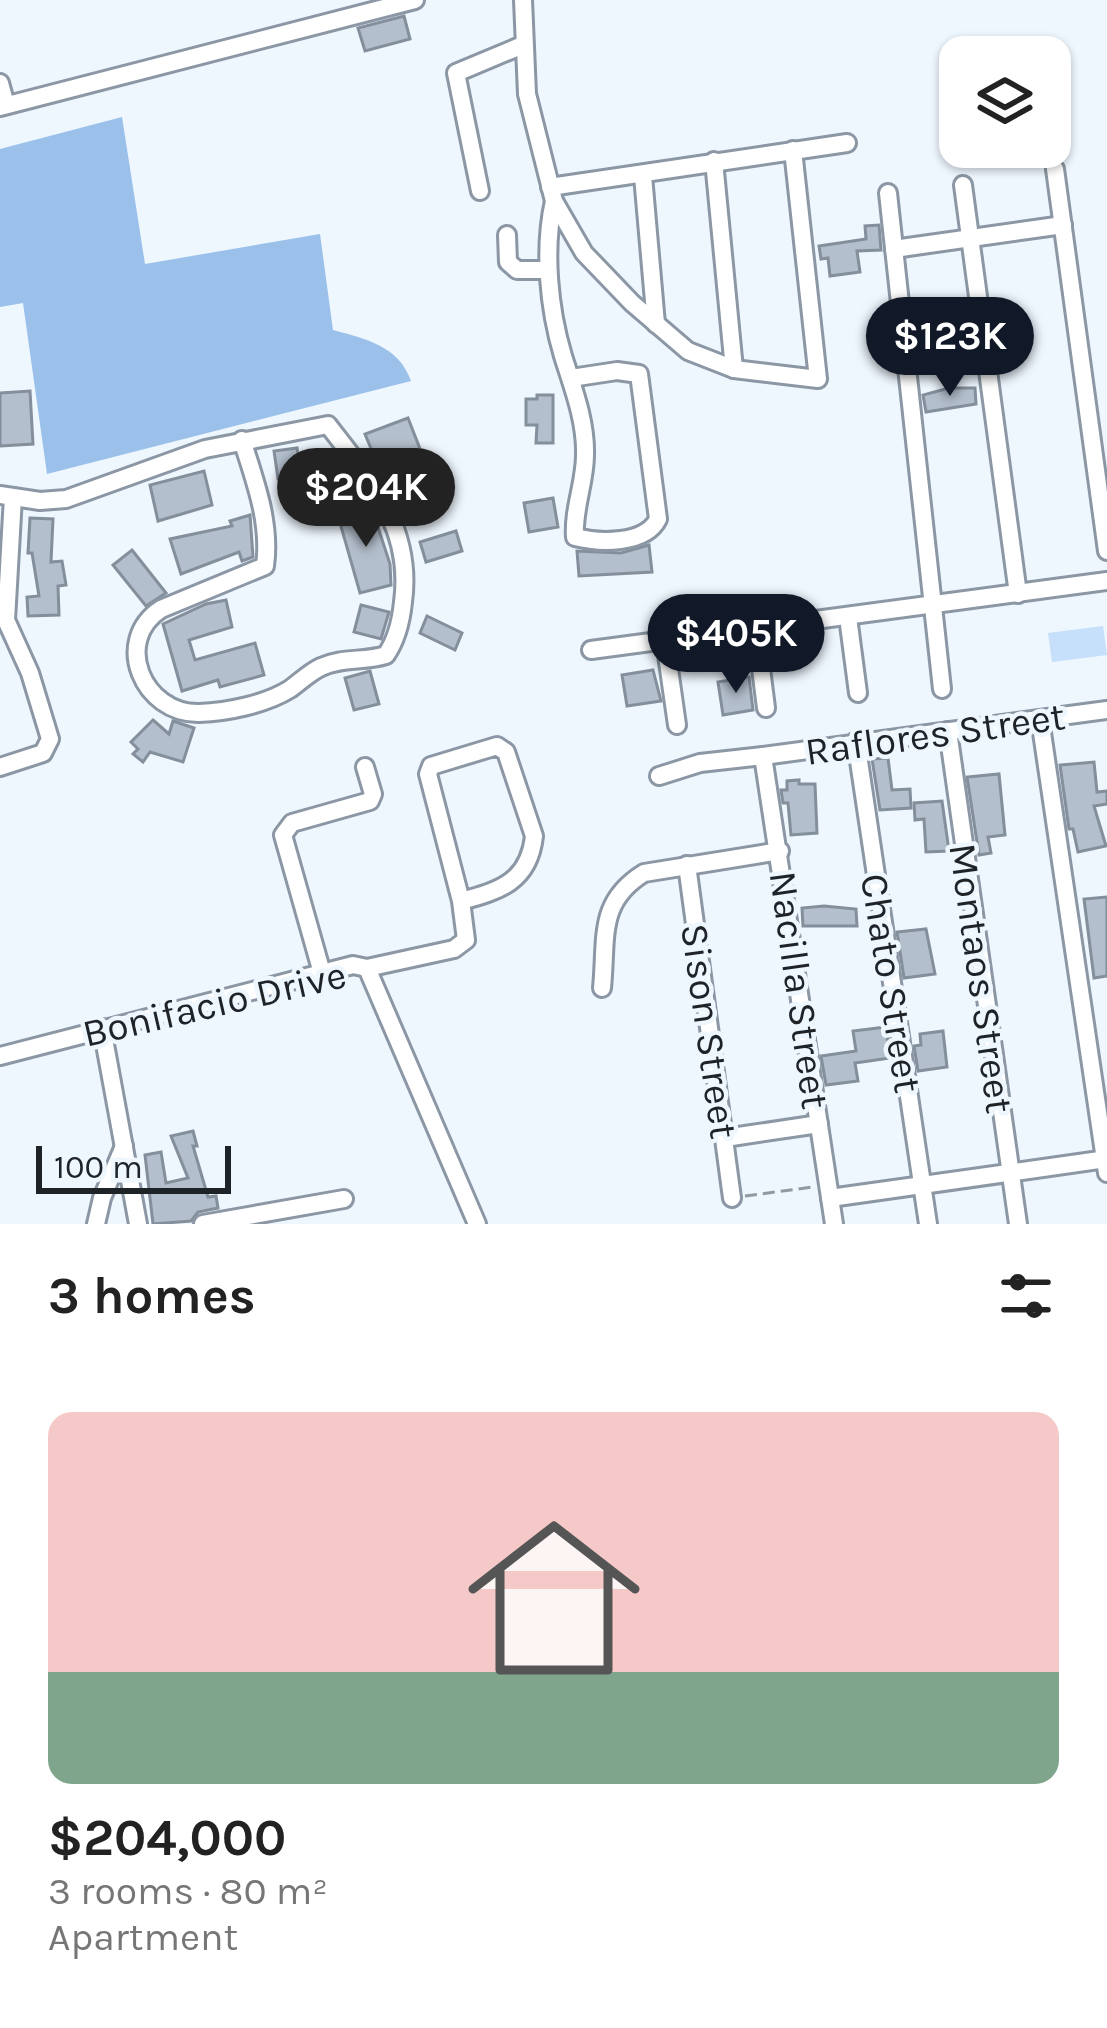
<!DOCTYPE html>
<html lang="en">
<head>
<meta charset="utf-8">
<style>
	body { margin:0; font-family:Karla,sans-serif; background:#f6f6f6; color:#222; height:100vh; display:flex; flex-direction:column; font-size:45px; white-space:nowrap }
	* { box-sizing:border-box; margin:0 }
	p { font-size:39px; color:#767676 }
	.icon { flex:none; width:66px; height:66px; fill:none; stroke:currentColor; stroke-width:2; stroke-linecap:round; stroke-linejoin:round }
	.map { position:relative; height:1224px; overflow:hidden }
	.drawer { display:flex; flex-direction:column; background:#fff; flex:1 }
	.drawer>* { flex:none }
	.controls { position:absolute; left:939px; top:36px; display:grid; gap:24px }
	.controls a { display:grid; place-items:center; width:132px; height:132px; border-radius:24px; background:#fff; box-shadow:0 3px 9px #0004; font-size:60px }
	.scale { position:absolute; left:36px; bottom:30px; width:195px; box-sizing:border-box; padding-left:12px; border:6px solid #1e2328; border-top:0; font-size:33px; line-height:42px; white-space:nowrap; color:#1e2328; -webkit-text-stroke:9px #eef6fe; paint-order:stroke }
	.price { position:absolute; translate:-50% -102px; padding:0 27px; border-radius:42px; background:#111827; color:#fff; font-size:39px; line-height:78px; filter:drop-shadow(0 3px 6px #0008) }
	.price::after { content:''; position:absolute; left:50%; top:72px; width:36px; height:27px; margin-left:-18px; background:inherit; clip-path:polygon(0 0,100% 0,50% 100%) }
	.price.active { background:#222; color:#fff }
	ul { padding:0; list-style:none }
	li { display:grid; align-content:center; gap:24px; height:636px; padding:0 48px }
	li+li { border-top:3px solid #e0e0e0 }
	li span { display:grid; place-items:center; height:372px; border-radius:24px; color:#555 }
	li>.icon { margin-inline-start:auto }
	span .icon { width:216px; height:216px; fill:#fffc; stroke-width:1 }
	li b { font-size:51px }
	h2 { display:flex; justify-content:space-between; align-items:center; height:144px; padding:0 48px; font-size:51px }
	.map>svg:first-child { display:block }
</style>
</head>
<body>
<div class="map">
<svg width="1107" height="1224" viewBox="0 0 1107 1224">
	<rect width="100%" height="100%" fill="#eef6fe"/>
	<path fill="#c6dffa" d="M1103 626 1107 655 1052 662 1048 633Z"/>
	<path fill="#9bc1eb" d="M122 117 145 264 320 234 333 330C366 339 399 346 411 381L47 474 23 303 0 307V149Z"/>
	<g fill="#b3bfcc" stroke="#848f9c" stroke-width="3">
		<path d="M404 16 410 39 365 51 358 28Z"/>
		<path d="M879 225 881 250 857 251 860 272 830 276 828 258 821 259 819 246 866 239 865 226Z"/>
		<path d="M949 388H975L976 404 926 412 923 395Z"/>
		<path d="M30 391 33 444 0 446V393Z"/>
		<path d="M537 395H553V443H536L537 425H526V399H537Z"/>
		<path d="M408 418 422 454 380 470 365 434Z"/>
		<path d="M297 448 303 485 317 483 320 506 288 510 285 479H278L274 451Z"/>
		<path d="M204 471 212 505 158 521 150 485Z"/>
		<path d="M553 498 558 527 529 532 524 503Z"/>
		<path d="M372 509 390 564 391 585 360 593 338 516Z"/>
		<path d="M250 515 253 557 242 561 239 552 181 574 170 539 232 526 230 521Z"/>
		<path d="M30 518 53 519 51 562 62 561 66 585 58 586 59 615 28 616 27 597 39 596 32 553H28Z"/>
		<path d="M456 531 462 551 426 562 420 542Z"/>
		<path d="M649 545 652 572 579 576 577 551 621 553Z"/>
		<path d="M132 550 166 593 146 606 113 565Z"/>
		<path d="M226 600 232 627 189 640 195 660 255 643 264 675 220 687 218 680 182 691 163 624 206 604Z"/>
		<path d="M361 605 389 612 381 639 354 632Z"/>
		<path d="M427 616 462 633 455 650 420 633Z"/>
		<path d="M653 670 661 701 627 706 622 675Z"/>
		<path d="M370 671 379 704 354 710 345 678Z"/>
		<path d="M749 677 753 710 723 715 718 682Z"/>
		<path d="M153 720 169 734 173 721 194 728 183 762 150 752 143 762 133 754 138 749 131 742Z"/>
		<path d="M888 758 892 790 910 789 911 808 880 810 872 759Z"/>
		<path d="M1094 762 1097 792 1107 791V804L1094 806 1106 846 1078 852 1073 829H1069L1060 765Z"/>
		<path d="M999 774 1005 835 988 837 991 853 979 855 967 777Z"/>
		<path d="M799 780V784H815L817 833 791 835 788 803H783L781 790H787V781Z"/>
		<path d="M942 801 949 851 926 852 924 819 915 820 914 803Z"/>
		<path d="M1107 897V976L1094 978 1084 899Z"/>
		<path d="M824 906 856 909 857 926H803L802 908Z"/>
		<path d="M926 929 935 974 904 978 897 932Z"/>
		<path d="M886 1027 890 1058 855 1063 858 1081 826 1085 821 1056 856 1051 853 1031Z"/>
		<path d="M943 1031 947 1067 918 1071 914 1046 921 1045 920 1034Z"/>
		<path d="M193 1131 197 1146H193L208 1197 216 1196 218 1208 198 1212 191 1221 153 1224 145 1155 161 1152 166 1183 188 1178 171 1136Z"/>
	</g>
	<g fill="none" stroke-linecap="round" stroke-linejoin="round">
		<g stroke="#8b97a4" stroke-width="22">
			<g id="minor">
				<path d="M523 0 527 94 554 201 584 253 632 303 688 351 734 369 818 379 793 150"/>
				<path d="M0 83 6 105"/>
				<path d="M0 107 415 0"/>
				<path d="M714 161 734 369"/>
				<path d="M1055 169 1107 551"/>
				<path d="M643 176 656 324"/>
				<path d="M963 185 1018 594"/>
				<path d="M550 187 847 143"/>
				<path d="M480 191 456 73 523 45"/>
				<path d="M888 193 942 689"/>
				<path d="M554 201C543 250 549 309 563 356 573 388 586 421 585 455 585 483 573 509 575 537 599 543 645 545 658 519L639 374 617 371 571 378"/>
				<path d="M507 235 508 262 517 270H548"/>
				<path d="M894 249 1063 225"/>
				<path d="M0 495 40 501 66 499 205 449 328 425C371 481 413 528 403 602 401 622 397 639 386 655 365 662 342 657 321 667 310 672 300 682 290 689 266 704 228 712 199 713 143 714 112 641 161 609L265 566C271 523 255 481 242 440"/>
				<path d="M848 617 858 693"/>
				<path d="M756 629 766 708"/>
				<path d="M665 641 677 725"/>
				<path d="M591 650 1107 581"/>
				<path d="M1040 719 1107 1173"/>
				<path d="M948 731 1018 1224"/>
				<path d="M856 741 928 1224"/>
				<path d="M763 756 834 1224"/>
				<path d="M0 767 43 753 50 739 30 673 6 620 13 497"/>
				<path d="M659 776 700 763 763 756 1107 710"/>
				<path d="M687 865 732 1198"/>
				<path d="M367 968 454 949 466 940 461 901 428 774 431 766 497 746 506 752 534 836C529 882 499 891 461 901"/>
				<path d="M322 973 283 835 292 823 370 801 373 794 365 767"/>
				<path d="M602 988C607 938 597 902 644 873L780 851"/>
				<path d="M102 1028 138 1224"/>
				<path d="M0 1056 353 965 367 968 477 1224"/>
				<path d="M725 1138 819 1124"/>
				<path d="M830 1198 1107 1159"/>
				<path d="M96 1224 102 1198 124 1146"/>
				<path d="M203 1224 344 1199"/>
			</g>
		</g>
		<path stroke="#9299a0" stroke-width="3" stroke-dasharray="12 6" stroke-linecap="butt" d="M745 1196 813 1187"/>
		<use href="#minor" stroke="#fff" stroke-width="16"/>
	</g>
	<g text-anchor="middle" stroke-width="9" stroke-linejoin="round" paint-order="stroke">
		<g font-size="39" fill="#1e2328" stroke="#eef6fe">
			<text transform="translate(935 733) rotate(-8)" y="14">Raflores Street</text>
			<text transform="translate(982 978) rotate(82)" y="14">Montaos Street</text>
			<text transform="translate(892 983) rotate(81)" y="14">Chato Street</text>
			<text transform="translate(800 990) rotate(82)" y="14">Nacilla Street</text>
			<text transform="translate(214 1003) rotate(-13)" y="14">Bonifacio Drive</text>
			<text transform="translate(710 1031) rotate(82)" y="14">Sison Street</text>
		</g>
	</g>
</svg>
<div class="controls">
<a><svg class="icon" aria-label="layers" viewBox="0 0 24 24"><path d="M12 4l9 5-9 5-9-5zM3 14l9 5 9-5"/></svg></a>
</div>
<div class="scale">100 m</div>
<b class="price" style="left:950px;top:399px">$123K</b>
<b class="price active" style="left:366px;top:550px">$204K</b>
<b class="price" style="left:736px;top:696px">$405K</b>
</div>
<section class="drawer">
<h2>3 homes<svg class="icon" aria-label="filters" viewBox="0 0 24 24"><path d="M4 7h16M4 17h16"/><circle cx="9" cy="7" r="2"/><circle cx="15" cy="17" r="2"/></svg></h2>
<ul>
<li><span style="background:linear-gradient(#f6c9c9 70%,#7fa58c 0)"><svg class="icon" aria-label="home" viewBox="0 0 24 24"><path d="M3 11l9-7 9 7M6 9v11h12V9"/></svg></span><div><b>$204,000</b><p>3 rooms · 80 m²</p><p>Apartment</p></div></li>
</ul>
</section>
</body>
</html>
